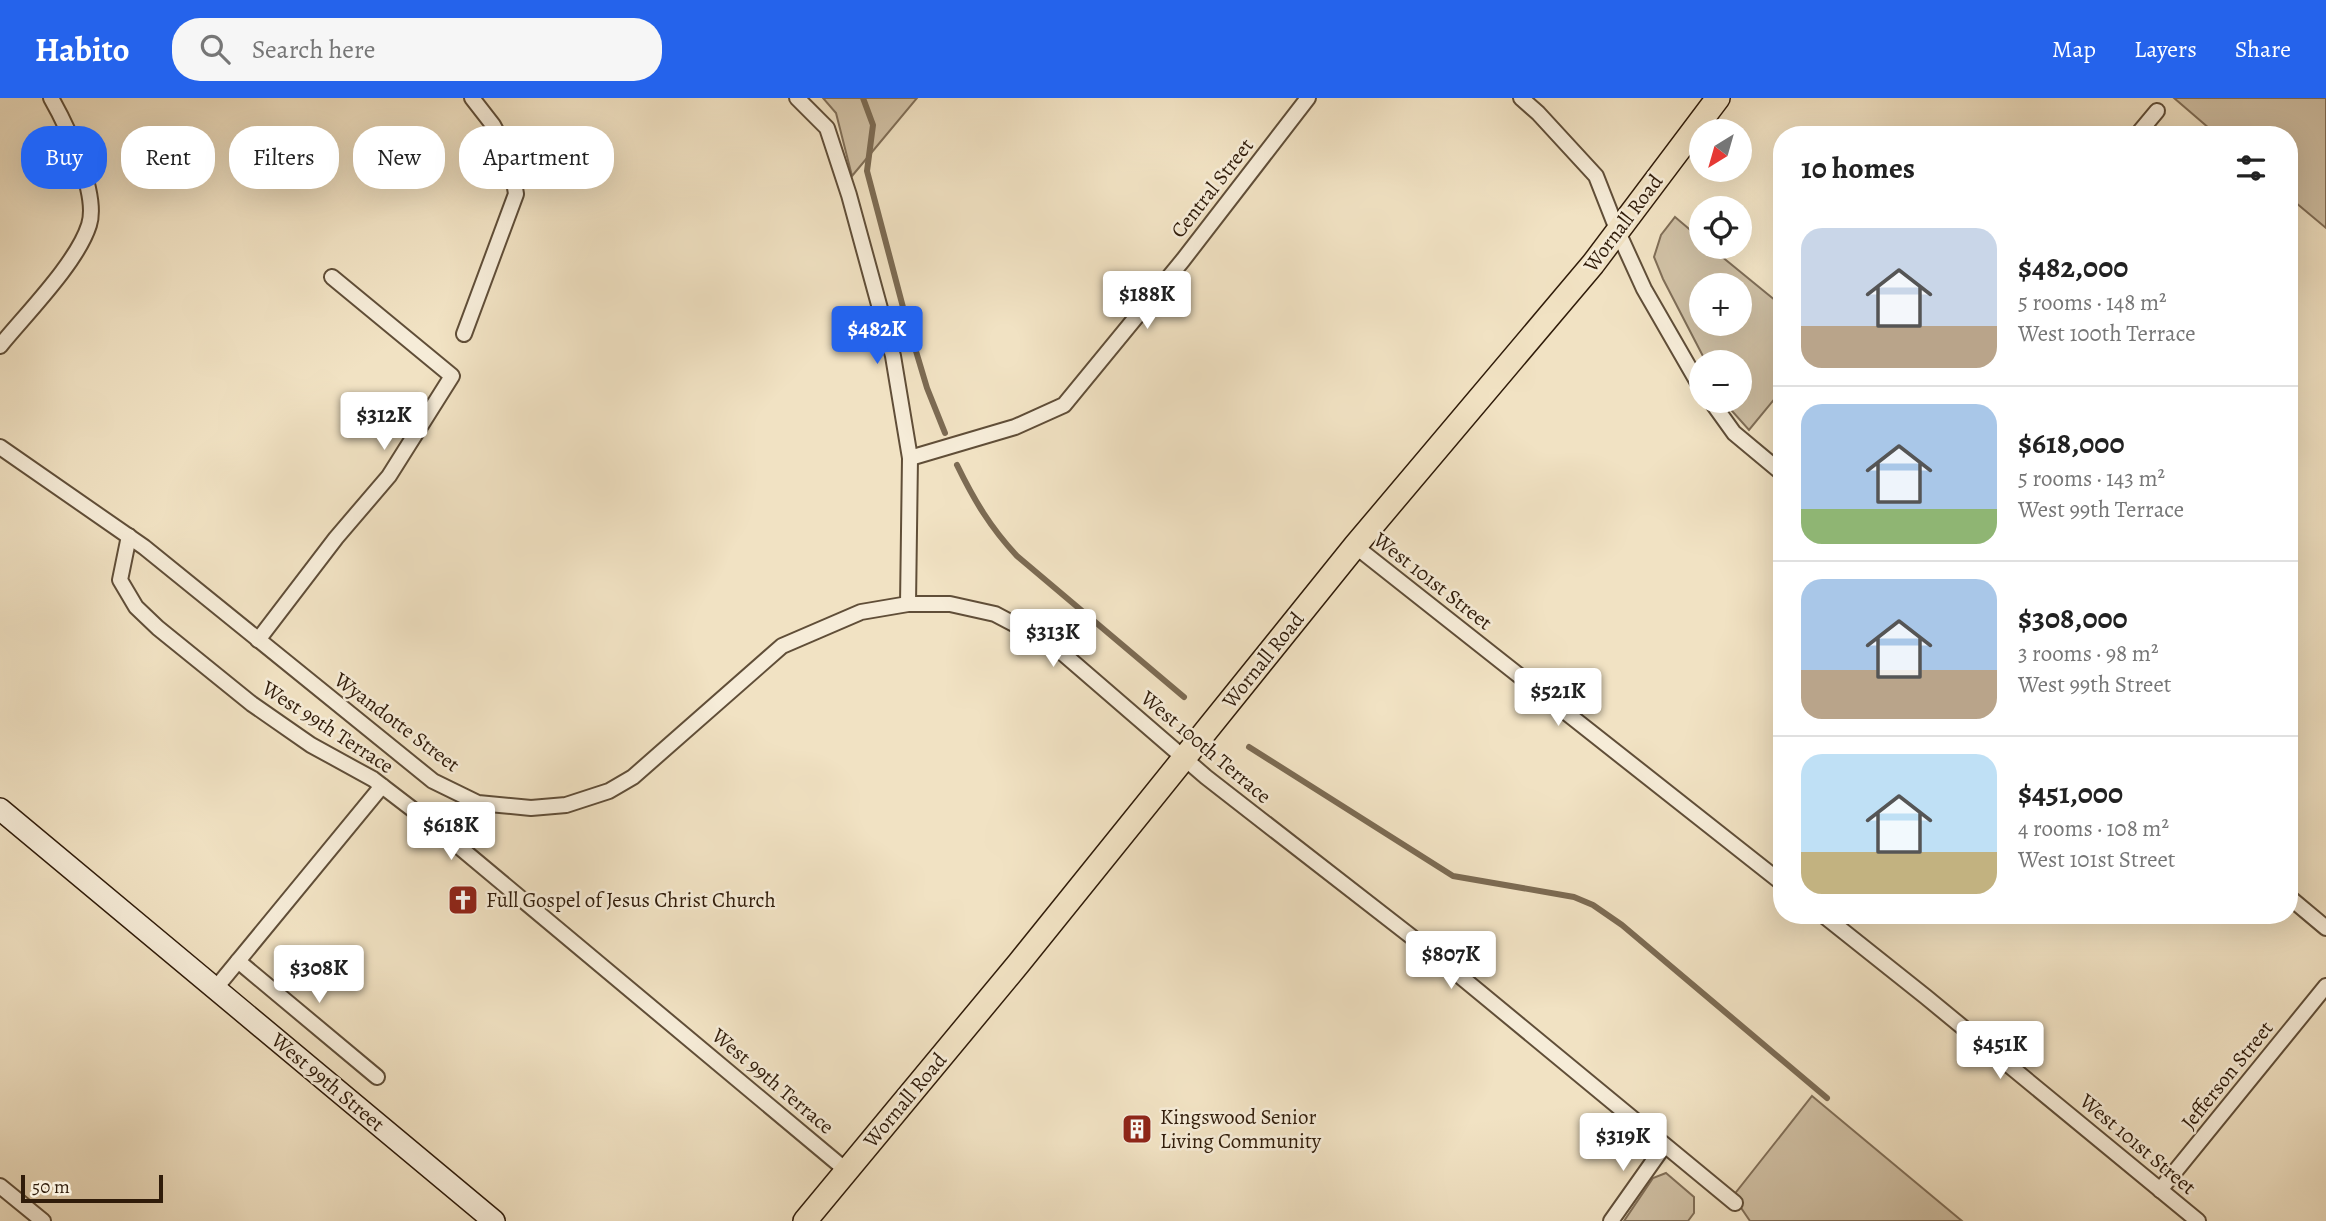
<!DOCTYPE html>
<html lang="en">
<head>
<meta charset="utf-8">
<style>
	body { margin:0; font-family:Alegreya,serif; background:#f6f6f6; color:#222; height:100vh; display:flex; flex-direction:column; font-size:26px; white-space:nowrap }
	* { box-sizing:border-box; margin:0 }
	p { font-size:23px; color:#767676 }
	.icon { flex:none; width:38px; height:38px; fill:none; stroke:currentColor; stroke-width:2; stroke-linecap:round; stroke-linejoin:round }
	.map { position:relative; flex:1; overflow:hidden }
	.drawer { position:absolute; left:1773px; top:28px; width:525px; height:798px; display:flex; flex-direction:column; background:#fff; border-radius:28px; box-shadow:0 7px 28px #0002 }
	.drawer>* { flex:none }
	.banner { position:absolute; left:21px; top:28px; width:665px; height:63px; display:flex; gap:14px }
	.needle { width:46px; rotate:217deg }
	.tools { position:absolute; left:1689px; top:21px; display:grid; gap:14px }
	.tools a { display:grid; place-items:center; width:63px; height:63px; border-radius:50%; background:#fff; box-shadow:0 7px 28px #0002; font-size:35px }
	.scale { position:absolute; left:21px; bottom:18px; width:142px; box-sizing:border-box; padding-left:7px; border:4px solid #301c0a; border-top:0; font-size:19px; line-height:24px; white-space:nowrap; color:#301c0a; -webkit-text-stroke:5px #f6ecd8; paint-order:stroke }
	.price { position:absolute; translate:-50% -60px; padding:0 16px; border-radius:7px; background:#fff; color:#222; font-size:23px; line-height:46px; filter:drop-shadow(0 2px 4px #0008) }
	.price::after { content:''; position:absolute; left:50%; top:42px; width:21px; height:16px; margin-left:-10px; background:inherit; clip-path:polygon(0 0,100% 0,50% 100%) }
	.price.on { background:#2563eb; color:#fff }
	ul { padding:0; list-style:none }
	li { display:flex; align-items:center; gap:21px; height:175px; padding:0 28px }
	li+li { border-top:2px solid #e0e0e0 }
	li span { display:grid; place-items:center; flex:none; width:196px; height:140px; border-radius:21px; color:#555 }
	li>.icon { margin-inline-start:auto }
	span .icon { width:84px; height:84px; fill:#fffc; stroke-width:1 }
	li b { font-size:30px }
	h2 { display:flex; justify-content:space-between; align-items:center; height:84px; padding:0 28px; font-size:30px }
	.pill { padding:0 24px; border-radius:28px; background:#fff; box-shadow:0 7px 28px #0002; font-size:24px; line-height:63px }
	.pill.on { background:#2563eb; color:#fff }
	header { display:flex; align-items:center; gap:42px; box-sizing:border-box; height:98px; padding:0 35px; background:#2563eb; color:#fff }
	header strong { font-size:33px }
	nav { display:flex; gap:38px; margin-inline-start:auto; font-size:24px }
	.search { width:490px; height:63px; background:#f6f6f6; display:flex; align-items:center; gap:18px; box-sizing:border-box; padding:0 24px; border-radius:28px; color:#767676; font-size:26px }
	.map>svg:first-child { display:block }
</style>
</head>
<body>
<header>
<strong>Habito</strong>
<div class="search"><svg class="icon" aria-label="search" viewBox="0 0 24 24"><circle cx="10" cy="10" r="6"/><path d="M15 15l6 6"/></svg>Search here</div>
<nav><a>Map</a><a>Layers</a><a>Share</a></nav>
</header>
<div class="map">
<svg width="2326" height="1123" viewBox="0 0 2326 1123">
	<rect width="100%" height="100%" fill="#f1e2c3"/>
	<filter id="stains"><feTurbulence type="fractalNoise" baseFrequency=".00286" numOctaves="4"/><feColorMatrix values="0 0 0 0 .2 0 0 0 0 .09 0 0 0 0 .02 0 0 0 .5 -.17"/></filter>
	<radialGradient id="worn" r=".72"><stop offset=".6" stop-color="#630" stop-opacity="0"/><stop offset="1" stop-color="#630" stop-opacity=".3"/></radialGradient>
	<g fill="#d0c0a4" stroke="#806e57" stroke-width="2" fill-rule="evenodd">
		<path d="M823 0H917L852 78 836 15Z"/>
		<path d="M2174 0H2326V130L2289 99V37H2217Z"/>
		<path d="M1675 119 1701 141V149H1710L1781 207V293L1749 332 1732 313 1727 303H1740V264H1706L1663 181 1654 159 1661 137ZM1740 187V226H1701V187Z"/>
		<path d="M1812 998 1962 1123H1750L1733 1098Z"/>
		<path d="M1666 1075 1694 1099V1115L1688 1123H1624L1653 1080Z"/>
	</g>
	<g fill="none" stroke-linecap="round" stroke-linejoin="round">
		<g stroke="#7c6b53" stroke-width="6">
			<path d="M863 0 873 27 867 73 904 213 927 290 945 335"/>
			<path d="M957 367C974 402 990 429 1017 458L1184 599"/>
			<path d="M1249 649 1453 778 1574 799 1593 807 1622 827 1827 1000"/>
		</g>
		<g stroke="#604e38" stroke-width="18">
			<g id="street">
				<path d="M797 0 827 30 849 97 893 258 910 360 908 506"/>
				<path d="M1521 0 1538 15 1596 78 1618 134 1644 191 1701 290"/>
				<path d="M2137 37 2157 13"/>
				<path d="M464 236 516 96 510 59 493 27 472 0"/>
				<path d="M0 248C26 216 77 165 89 127 99 96 67 28 51 0"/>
				<path d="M1711 303 1734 335 1782 375"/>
				<path d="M0 349 144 449 433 683 478 705 531 710 566 707 609 693 633 679 782 548 861 514 908 506H950L995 516 1052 546 1206 679 1426 850 1735 1105"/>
				<path d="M910 360 1015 329 1064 307 1183 162 1308 0"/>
				<path d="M129 438 120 482 136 509 158 530 252 606 311 647 373 681 433 727 847 1073"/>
				<path d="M1355 448 1782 785"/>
				<path d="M258 542 336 440 389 378 452 278 332 179"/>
				<path d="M2289 799 2326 830"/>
				<path d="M1823 817 1926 899 2198 1123"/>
				<path d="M238 863 377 979"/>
				<path d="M215 891 382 688"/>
				<path d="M0 1088 43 1123"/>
				<path d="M2160 1092 2326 888"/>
				<path d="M1611 1123 1664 1048"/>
			</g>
		</g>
		<g stroke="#301c0a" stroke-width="24">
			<path id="secondary" d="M0 711 494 1123"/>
		</g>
		<g stroke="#301c0a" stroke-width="26">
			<path id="primary" d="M805 1123 1019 865 1355 448 1593 166 1718 0"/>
		</g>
		<use href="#street" stroke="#f6ecd8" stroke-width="14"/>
		<use href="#secondary" stroke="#f6ecd8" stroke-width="21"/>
		<use href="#primary" stroke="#f1e2c3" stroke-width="23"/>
	</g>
	<defs>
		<g id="church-square" transform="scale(1.575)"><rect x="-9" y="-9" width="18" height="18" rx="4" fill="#8f2418" stroke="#f6ecd8"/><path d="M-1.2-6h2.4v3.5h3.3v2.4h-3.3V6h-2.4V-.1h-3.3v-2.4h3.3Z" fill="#fff"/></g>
		<g id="building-square" transform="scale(1.575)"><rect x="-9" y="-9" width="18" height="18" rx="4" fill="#8f2418" stroke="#f6ecd8"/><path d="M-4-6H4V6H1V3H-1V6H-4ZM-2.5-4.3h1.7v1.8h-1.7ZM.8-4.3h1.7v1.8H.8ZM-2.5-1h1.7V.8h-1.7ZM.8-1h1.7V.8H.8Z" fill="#fff"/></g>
	</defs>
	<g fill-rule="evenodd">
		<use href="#church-square" x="463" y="802"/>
		<use href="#building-square" x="1137" y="1031"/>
	</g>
	<g text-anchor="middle" stroke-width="5" stroke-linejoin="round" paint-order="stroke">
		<g font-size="21" fill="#301c0a" stroke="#f6ecd8">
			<text transform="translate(1212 90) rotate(-52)" y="7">Central Street</text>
			<text transform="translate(1623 125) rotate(-53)" y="7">Wornall Road</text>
			<text transform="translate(1433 483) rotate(38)" y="7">West 101st Street</text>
			<text transform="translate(1263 562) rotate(-51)" y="7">Wornall Road</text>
			<text transform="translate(397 624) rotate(37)" y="7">Wyandotte Street</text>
			<text transform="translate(328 629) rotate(33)" y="7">West 99th Terrace</text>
			<text transform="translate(1206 649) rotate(40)" y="7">West 100th Terrace</text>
			<text transform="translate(2227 977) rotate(-51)" y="7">Jefferson Street</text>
			<text transform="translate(773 983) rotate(40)" y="7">West 99th Terrace</text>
			<text transform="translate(328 984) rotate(40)" y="7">West 99th Street</text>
			<text transform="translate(905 1002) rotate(-50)" y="7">Wornall Road</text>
			<text transform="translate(2138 1046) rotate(40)" y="7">West 101st Street</text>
		</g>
		<g font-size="21" fill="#301c0a" stroke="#f6ecd8" text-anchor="start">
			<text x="486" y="809">Full Gospel of Jesus Christ Church</text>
			<text x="1160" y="1026">Kingswood Senior<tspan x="1160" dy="24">Living Community</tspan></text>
		</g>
	</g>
	<rect width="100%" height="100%" filter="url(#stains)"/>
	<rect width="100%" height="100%" fill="url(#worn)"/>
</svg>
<div class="tools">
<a><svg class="needle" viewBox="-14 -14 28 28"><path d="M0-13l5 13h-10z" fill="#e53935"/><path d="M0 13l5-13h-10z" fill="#767676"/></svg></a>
<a><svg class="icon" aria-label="locate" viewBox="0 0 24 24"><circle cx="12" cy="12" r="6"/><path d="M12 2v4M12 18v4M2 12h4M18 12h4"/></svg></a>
<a>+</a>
<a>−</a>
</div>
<div class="scale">50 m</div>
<b class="price" style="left:1147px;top:233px">$188K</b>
<b class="price on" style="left:877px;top:268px">$482K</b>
<b class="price" style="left:384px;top:354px">$312K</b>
<b class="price" style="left:1053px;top:571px">$313K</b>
<b class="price" style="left:1558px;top:630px">$521K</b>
<b class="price" style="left:451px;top:764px">$618K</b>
<b class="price" style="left:1451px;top:893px">$807K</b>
<b class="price" style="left:319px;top:907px">$308K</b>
<b class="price" style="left:2000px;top:983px">$451K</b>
<b class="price" style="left:1623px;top:1075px">$319K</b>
<div class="banner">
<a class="pill on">Buy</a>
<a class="pill">Rent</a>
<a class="pill">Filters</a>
<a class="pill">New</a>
<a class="pill">Apartment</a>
</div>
<section class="drawer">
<h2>10 homes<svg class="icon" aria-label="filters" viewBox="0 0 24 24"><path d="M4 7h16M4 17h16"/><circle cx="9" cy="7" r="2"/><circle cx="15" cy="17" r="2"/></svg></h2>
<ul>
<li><span style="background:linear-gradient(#c9d6e8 70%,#b9a48a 0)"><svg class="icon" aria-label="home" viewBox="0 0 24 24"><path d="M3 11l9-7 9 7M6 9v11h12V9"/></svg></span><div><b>$482,000</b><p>5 rooms · 148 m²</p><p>West 100th Terrace</p></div></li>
<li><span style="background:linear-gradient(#a9c7e8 75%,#8fb573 0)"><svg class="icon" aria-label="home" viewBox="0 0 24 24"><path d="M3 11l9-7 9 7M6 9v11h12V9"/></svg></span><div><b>$618,000</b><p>5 rooms · 143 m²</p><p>West 99th Terrace</p></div></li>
<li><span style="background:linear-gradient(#a9c7e8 65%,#b9a48a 0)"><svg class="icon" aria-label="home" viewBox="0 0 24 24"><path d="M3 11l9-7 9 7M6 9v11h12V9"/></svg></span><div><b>$308,000</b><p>3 rooms · 98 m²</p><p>West 99th Street</p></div></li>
<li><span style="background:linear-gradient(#bfe0f5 70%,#c2b280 0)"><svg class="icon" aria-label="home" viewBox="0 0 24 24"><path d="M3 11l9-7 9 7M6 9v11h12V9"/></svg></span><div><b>$451,000</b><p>4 rooms · 108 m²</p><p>West 101st Street</p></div></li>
</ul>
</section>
</div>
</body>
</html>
